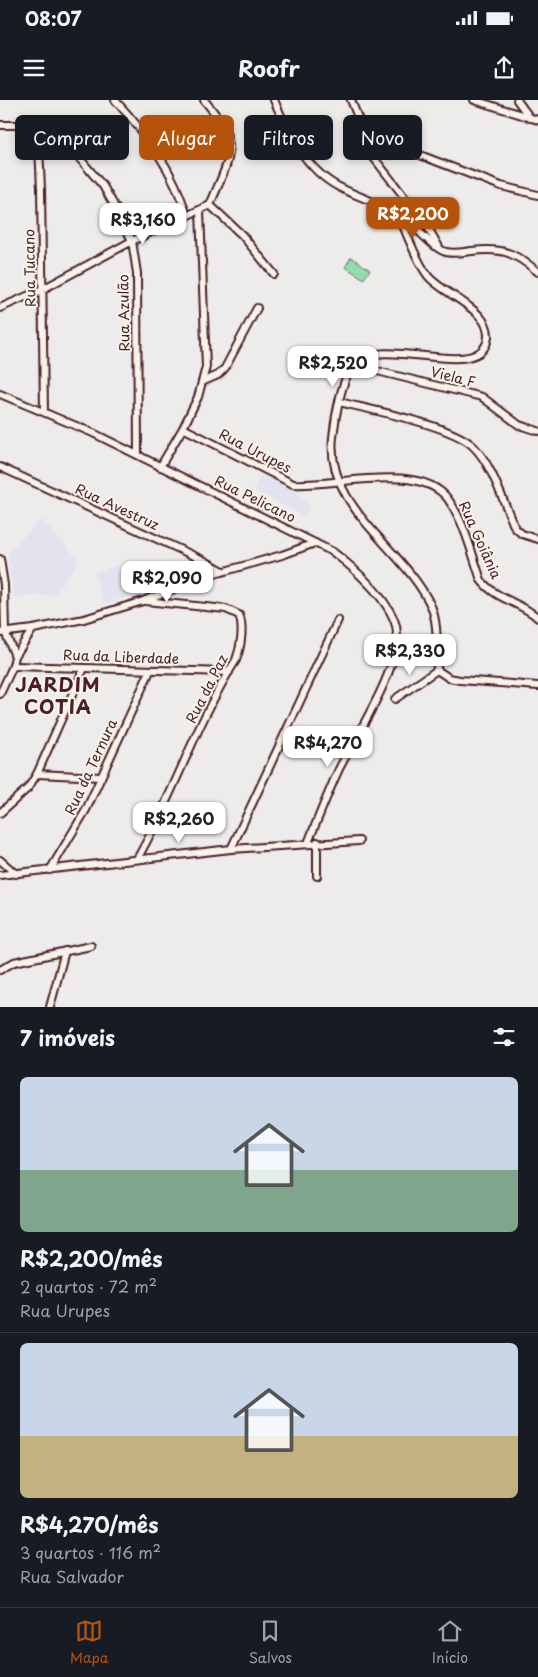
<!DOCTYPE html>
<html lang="pt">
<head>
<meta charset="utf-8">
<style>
	body { margin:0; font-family:"Playpen Sans",sans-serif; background:#20242c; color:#f1f3f6; height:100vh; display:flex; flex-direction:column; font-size:19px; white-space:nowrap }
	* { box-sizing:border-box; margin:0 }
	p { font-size:16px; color:#9ea1a6 }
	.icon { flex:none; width:28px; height:28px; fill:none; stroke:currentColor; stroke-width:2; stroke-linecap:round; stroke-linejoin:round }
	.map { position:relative; height:907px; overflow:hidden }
	.drawer { display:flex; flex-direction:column; background:#171b24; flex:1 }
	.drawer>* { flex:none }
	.hud { position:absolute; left:15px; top:15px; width:509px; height:45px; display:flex; gap:10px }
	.price { position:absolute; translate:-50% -42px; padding:0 11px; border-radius:10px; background:#fff; color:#222; font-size:16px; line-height:32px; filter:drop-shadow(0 1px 2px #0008) }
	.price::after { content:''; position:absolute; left:50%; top:30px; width:15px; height:11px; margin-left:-8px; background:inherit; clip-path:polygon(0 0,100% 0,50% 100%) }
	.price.on { background:#b45309; color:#fff }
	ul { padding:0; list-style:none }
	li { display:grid; align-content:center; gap:10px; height:265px; padding:0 20px }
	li+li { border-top:1px solid #363941 }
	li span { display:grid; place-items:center; height:155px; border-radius:8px; color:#555 }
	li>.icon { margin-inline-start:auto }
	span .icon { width:90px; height:90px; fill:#fffc; stroke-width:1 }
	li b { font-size:21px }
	h2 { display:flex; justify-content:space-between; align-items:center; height:60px; padding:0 20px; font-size:21px }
	.tag { padding:0 18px; border-radius:8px; background:#171b24; box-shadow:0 2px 8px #0003; font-size:18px; line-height:45px }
	.tag.on { background:#b45309; color:#fff }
	.status { display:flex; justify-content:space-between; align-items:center; height:35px; padding:0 25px; background:#171b24; direction:ltr }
	.status svg { height:14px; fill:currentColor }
	header { display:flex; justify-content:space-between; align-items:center; height:65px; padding:0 20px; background:#171b24; font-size:22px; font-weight:700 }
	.tab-bar { display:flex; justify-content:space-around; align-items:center; height:70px; border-top:1px solid #363941; background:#171b24; font-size:14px; color:#9ea1a6 }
	.tab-bar a { display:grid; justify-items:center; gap:2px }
	.tab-bar .on { color:#b45309 }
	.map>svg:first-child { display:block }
</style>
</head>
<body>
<div class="status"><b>08:07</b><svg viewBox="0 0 49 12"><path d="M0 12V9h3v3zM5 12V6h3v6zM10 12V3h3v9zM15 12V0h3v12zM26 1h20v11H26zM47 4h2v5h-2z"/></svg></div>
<header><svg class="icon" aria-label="menu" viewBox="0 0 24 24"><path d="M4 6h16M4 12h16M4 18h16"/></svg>Roofr<svg class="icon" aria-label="share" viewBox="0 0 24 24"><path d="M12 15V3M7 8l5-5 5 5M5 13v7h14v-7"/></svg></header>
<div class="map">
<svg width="538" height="907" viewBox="0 0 538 907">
	<rect width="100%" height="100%" fill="#eeeceb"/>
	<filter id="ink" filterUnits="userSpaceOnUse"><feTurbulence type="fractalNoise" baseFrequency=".02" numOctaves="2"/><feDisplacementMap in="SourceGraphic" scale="10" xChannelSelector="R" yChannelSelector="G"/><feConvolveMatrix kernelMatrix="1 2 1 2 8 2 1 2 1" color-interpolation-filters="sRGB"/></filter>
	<g filter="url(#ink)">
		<g fill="#e3e3ef">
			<path d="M261 375 297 391 311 407 304 417 253 389Z"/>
			<path d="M42 419 79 460 54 495 14 497 7 452Z"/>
			<path d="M117 465 127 497 104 504 94 473Z"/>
		</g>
		<path fill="#93ddac" stroke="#6e7e6c" d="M351 157 370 170 364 179 345 167Z"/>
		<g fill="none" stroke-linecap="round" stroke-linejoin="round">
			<g stroke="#4a1f2b" stroke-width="10">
				<g id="minor">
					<path d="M115 0C147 35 174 70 187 117"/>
					<path d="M274 0C288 33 306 70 339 87 358 97 380 103 398 114 414 123 430 147 446 152 455 154 463 152 472 151 503 147 515 153 538 172"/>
					<path d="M351 0 374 58 427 126 439 147"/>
					<path d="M474 0 538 20"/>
					<path d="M517 0 530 18"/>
					<path d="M0 25H38L51 33 81 60 103 86 119 114 132 141 137 173 138 355"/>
					<path d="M38 25 41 89 44 311"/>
					<path d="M365 34 501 86 538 95"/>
					<path d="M210 105 242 135 274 174"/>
					<path d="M398 114C407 133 415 159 428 176 443 195 496 211 487 242 475 280 386 236 356 262 342 274 335 318 333 337 325 409 404 447 431 506 439 525 436 549 437 570"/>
					<path d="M0 208 43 189 132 141 210 105C230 56 243 45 204 0"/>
					<path d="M353 265 482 297 519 325 538 331"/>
					<path d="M202 282 218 275 225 268 257 208"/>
					<path d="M0 294 93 333 333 452C354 468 389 499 396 526 404 564 356 635 339 669 328 693 318 718 308 743"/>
					<path d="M339 302C371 310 451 325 473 346 492 364 504 404 515 428L522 434 538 439"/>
					<path d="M183 328 293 384C334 387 419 361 448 399 464 421 472 454 481 480 496 500 521 502 538 518"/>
					<path d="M0 367 203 460 223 471"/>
					<path d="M160 367 183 328 198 297 206 267 200 111"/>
					<path d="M0 459 4 485 5 532 15 556"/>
					<path d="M0 533 33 529"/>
					<path d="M13 566 229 572"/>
					<path d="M437 570 449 578 460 580 538 586"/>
					<path d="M0 594 13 566 15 556 33 529 84 519 143 501 204 477 282 455 315 443"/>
					<path d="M395 599 437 570"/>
					<path d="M37 674 101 677"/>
					<path d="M0 713 28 688 37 674 84 568"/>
					<path d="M317 742V776"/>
					<path d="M231 749 338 520"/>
					<path d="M137 759C174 695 196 622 236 560 241 547 244 527 239 515L226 509 145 501"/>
					<path d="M0 760 16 774"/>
					<path d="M50 770 86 710 150 571"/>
					<path d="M0 775 231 749 359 741"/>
					<path d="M0 870 14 862 91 846"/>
					<path d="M50 907 65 851"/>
				</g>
			</g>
			<use href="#minor" stroke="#f7f3e8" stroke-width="6"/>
		</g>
	</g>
	<g text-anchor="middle" stroke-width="4" stroke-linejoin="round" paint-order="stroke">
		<g font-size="14" fill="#4a1f2b" stroke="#f7f3e8">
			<text transform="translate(30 168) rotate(-91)" y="5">Rua Tucano</text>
			<text transform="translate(124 213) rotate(-91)" y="5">Rua Azulão</text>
			<text transform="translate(453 277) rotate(14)" y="5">Viela F</text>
			<text transform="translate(255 351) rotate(27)" y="5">Rua Urupes</text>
			<text transform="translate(255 399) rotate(26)" y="5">Rua Pelicano</text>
			<text transform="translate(117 407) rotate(25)" y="5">Rua Avestruz</text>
			<text transform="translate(480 440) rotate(66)" y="5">Rua Goiânia</text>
			<text transform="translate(121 557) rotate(2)" y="5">Rua da Liberdade</text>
			<text transform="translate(207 589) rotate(-63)" y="5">Rua da Paz</text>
			<text transform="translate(91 667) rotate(-65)" y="5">Rua da Ternura</text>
		</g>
		<g font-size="19" font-weight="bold" letter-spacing="1" fill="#4a1f2b" stroke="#f7f3e8">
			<text x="58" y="592">JARDIM<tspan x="58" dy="22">COTIA</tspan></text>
		</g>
	</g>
</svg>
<b class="price on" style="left:413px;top:139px">R$2,200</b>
<b class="price" style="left:143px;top:145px">R$3,160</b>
<b class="price" style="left:333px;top:288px">R$2,520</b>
<b class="price" style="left:167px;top:503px">R$2,090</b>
<b class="price" style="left:410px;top:576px">R$2,330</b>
<b class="price" style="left:328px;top:668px">R$4,270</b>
<b class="price" style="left:179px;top:744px">R$2,260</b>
<div class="hud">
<a class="tag">Comprar</a>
<a class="tag on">Alugar</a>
<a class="tag">Filtros</a>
<a class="tag">Novo</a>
</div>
</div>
<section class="drawer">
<h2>7 imóveis<svg class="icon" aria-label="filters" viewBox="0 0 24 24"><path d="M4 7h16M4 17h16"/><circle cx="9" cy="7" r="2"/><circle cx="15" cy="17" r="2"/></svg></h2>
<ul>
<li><span style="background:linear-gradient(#c9d6e8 60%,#7fa58c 0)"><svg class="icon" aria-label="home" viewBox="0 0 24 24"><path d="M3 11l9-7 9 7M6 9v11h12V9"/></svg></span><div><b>R$2,200/mês</b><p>2 quartos · 72 m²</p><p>Rua Urupes</p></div></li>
<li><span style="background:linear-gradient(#c9d6e8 60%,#c2b280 0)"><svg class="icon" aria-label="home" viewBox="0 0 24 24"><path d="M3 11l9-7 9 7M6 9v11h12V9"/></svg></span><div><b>R$4,270/mês</b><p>3 quartos · 116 m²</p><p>Rua Salvador</p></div></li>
</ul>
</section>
<nav class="tab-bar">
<a class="on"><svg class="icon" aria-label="map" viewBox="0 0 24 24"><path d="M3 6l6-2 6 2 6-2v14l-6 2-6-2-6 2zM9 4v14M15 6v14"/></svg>Mapa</a>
<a><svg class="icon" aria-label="saved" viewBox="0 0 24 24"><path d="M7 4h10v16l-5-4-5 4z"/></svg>Salvos</a>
<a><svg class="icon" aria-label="home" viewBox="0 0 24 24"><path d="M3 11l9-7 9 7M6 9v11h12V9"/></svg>Início</a>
</nav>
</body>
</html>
